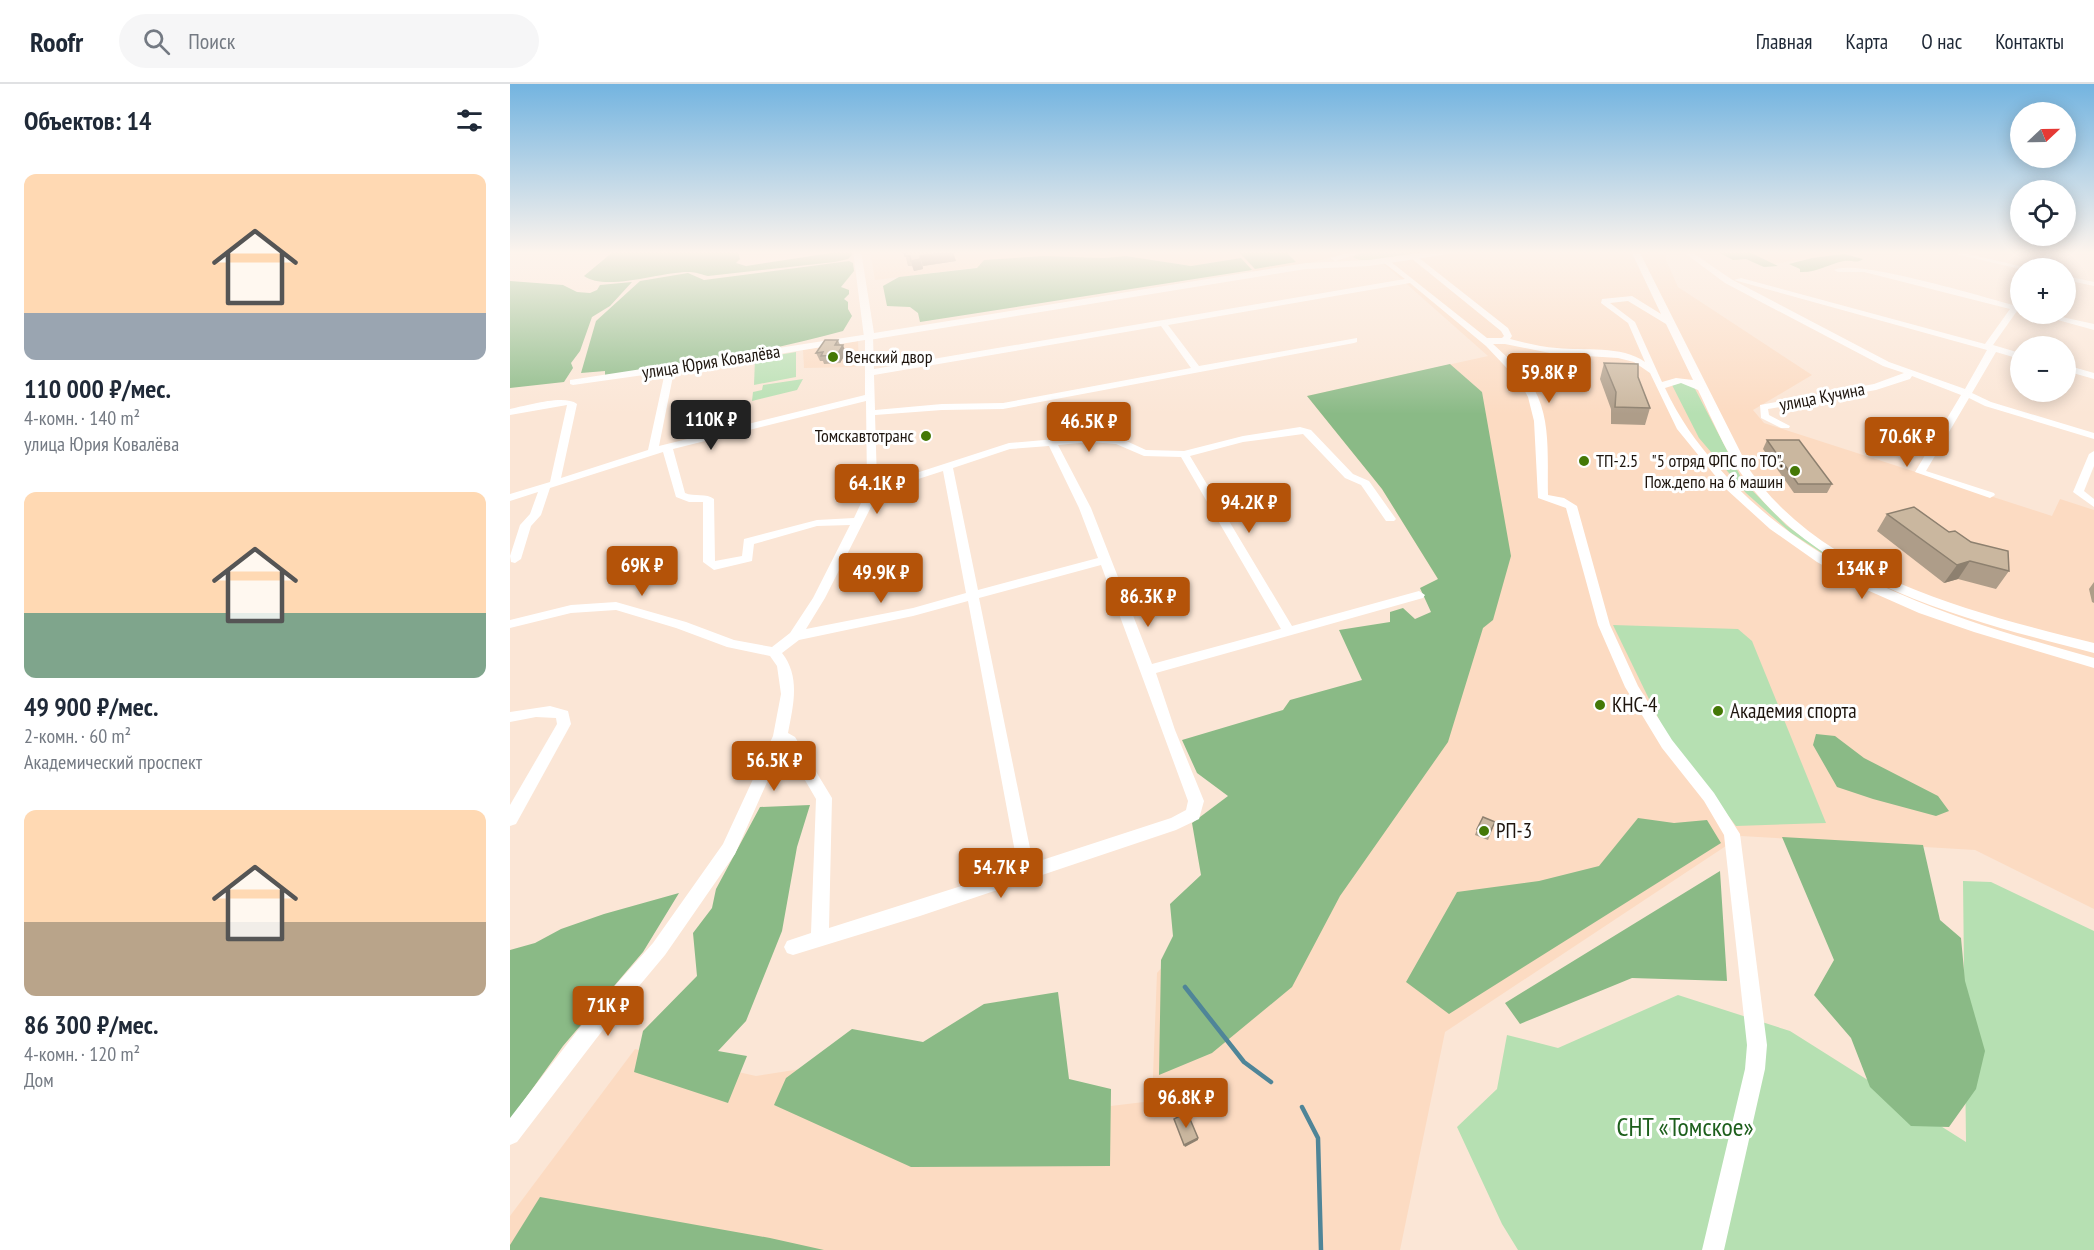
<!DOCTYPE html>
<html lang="ru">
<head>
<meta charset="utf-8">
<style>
	body { margin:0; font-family:"PT Sans Narrow",sans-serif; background:#f6f6f7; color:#1f2937; height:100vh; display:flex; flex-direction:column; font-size:22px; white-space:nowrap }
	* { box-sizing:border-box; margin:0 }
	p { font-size:20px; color:#747a83 }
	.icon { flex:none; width:33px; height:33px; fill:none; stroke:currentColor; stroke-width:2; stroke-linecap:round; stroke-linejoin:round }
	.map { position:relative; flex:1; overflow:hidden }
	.panel { display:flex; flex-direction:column; background:#fff; width:510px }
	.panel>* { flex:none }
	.needle { width:39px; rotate:68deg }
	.tools { position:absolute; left:1500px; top:18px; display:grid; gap:12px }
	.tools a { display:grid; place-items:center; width:66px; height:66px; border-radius:50%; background:#fff; box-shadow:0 3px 15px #0003; font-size:30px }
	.price { position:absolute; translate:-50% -51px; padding:0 14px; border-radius:6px; background:#b45309; color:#fff; font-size:20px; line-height:39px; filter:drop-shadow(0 2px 3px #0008) }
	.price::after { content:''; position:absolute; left:50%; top:36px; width:18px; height:14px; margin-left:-9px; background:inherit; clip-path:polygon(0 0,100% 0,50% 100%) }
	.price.selected { background:#222; color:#fff }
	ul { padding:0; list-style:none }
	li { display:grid; align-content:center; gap:12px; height:318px; padding:0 24px }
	li span { display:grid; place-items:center; height:186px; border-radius:12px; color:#555 }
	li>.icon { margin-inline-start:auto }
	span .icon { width:108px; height:108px; fill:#fffc; stroke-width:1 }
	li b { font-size:26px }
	h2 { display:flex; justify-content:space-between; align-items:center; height:72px; padding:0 24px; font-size:26px }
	header { display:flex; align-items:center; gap:36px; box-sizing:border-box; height:84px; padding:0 30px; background:#fff; border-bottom:2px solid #e0e1e3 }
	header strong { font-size:28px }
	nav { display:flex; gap:33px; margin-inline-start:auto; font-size:21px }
	.search { width:420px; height:54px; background:#f6f6f7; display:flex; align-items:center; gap:15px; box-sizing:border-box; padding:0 21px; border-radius:33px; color:#747a83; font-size:22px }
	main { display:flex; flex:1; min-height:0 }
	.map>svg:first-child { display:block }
</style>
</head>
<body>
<header>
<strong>Roofr</strong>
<div class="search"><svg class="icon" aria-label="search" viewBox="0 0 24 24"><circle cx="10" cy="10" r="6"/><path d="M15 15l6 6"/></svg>Поиск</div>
<nav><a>Главная</a><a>Карта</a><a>О нас</a><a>Контакты</a></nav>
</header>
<main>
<section class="panel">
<h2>Объектов: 14<svg class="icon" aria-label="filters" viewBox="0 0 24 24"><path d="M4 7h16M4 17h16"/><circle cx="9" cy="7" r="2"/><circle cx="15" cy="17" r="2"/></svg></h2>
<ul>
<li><span style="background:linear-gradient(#ffd9b3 75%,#9aa5b1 0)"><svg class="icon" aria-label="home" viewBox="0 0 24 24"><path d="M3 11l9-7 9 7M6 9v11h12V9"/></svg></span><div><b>110 000 ₽/мес.</b><p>4-комн. · 140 m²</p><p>улица Юрия Ковалёва</p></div></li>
<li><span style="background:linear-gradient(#ffd9b3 65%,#7fa58c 0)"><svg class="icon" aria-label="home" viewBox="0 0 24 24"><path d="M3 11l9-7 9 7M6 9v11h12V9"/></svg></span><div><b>49 900 ₽/мес.</b><p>2-комн. · 60 m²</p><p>Академический проспект</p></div></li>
<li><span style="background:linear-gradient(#ffd9b3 60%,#b9a48a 0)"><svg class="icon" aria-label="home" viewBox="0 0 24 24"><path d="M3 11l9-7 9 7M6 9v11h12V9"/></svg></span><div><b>86 300 ₽/мес.</b><p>4-комн. · 120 m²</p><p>Дом</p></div></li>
</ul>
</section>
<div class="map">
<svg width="1584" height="1166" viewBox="0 0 1584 1166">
	<rect width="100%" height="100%" fill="#fbe6d6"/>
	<g fill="#fcdbc2">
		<path d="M360 167H844L800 179 744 188 730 174 681 182 616 172 594 174 551 173 365 196Z"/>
		<path d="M954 167H1156V176L1168 203 1302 291 1243 326 1254 339 1542 432 1550 415 1584 426V825L1465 766 1231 752 935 948 890 1166H0V1132L125 965 246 992 459 959 468 1038 642 1017 647 889 952 534 872 405 797 312 978 272 874 180Z"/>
		<path d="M1236 167H1336L1340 169 1263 180Z"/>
		<path d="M348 257 349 280 345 283 294 284 293 266Z"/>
	</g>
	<g fill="#b6e0b2">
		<path d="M861 167H925C908 170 856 183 843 173L849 169Z"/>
		<path d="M286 268V293L244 301 245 275Z"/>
		<path d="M293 295 287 306 242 317 243 308 252 306 253 301Z"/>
		<path d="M1172 298 1184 303 1233 397 1276 441 1334 483 1281 449 1236 409 1189 354 1162 301Z"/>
		<path d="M1103 541 1228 545 1242 557 1316 739 1226 742 1157 652Z"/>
		<path d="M1453 797 1481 798 1584 847V1166H1008L992 1140 947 1043 987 1005 997 951 1048 964 1168 911 1280 947 1456 1058Z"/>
	</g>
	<g fill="#8aba86">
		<path d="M104 167H228L230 175 226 179 236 182 334 167 342 168V171L338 175 325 178 198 192C193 191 186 188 180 188 153 187 96 208 74 192Z"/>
		<path d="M728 167H775L786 178 745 185Z"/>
		<path d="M1206 167H1237L1268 182 1254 183 1236 175 1223 176Z"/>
		<path d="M1334 170 1353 175C1347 180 1342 176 1334 177 1318 180 1307 189 1290 188V185L1279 180 1302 174Z"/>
		<path d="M534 172 594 174 616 172 681 182 731 174 742 186 410 238 408 229 400 223 377 222 373 202 389 193 467 184 474 176Z"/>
		<path d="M339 177 343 179 344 187 331 203 339 206V210L334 215 338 218V225L342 232 333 247C256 268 175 282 95 293V287L71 289 86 237 130 197 178 189 194 196Z"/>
		<path d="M0 197 53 201 67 208 80 209 87 206 90 201 122 198 100 222 82 233 70 267 61 279 63 284 54 298 0 304Z"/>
		<path d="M940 280 972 308 1001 472 983 536 973 544 938 658 830 812 782 903 702 969 649 991 651 876 663 852 660 820 691 791 682 739 718 712 687 689 672 656 773 626 780 616 852 596 829 546 880 538V528L893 524 905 535 921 528 910 504 928 495 872 405 797 312Z"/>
		<path d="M1306 650 1325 652 1354 674 1428 712 1439 727 1426 732 1363 715 1327 703 1303 661Z"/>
		<path d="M300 721 287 763 272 847 236 937 208 967 237 972 218 1019 124 988 133 947 187 892 183 849 202 824 206 805 250 723Z"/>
		<path d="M1128 734 1164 739 1197 736 1211 759 939 930 896 898 947 808 1029 797 1089 782Z"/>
		<path d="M1272 753 1413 761 1430 836 1451 854 1455 897 1475 967 1466 1005 1439 1043 1401 1042 1360 1003 1341 954 1304 911 1324 876Z"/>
		<path d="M1210 787 1217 897 1122 894 1010 940 995 919Z"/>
		<path d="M169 809 133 868 53 962 0 1036V866L25 859 51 845 94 830Z"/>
		<path d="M548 908 559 995 601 1005 600 1082 401 1083 264 1021 276 994 342 945 413 958 474 920Z"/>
		<path d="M30 1113 260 1154 314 1166H0V1161Z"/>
	</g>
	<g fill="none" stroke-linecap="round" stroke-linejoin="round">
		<g stroke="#4f8598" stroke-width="4.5">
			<path d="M675 903 734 978 761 998"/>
			<path d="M792 1023 808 1054 811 1166"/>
		</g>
		<g fill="#fff" fill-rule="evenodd">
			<path d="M1121 167H1129L1239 385C1313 493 1464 529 1584 559V569C1468 539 1326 505 1246 409 1220 379 1205 341 1188 306L1171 299 1155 304C1169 334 1186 358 1208 383 1305 494 1447 536 1584 574V584L1464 548 1409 529 1357 506 1307 478 1260 445 1216 405 1167 345 1140 289 1124 278 1108 274 1045 270 995 260H983C999 275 1019 292 1028 313 1041 343 1037 380 1038 411L1054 414 1067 422 1100 541 1128 602 1162 656 1204 709 1230 750 1257 961 1255 985 1214 1166H1192L1235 985 1237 961 1214 751 1194 717 1152 664 1115 603 1088 541 1056 424 1028 414 1024 337 1018 313 1010 298 976 262 900 199 658 241 689 282 847 254V258L844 259 493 325 432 326 365 331 367 397 400 391 499 359 580 352 612 355 636 366 674 367 733 352 790 343 801 346 843 390 859 397 886 435 884 437H876L851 401 835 394 793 350 733 358 680 372 782 542 909 507 915 511 913 514 646 589 665 646 694 717 689 735 666 746 410 832 283 871 277 869 274 863 277 857 301 849 306 715 274 660 225 770 155 871 99 938 7 1058 0 1061V1034L85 924 143 859 213 760 263 652 271 610 267 582 260 572 217 563 166 544 106 526 61 529 0 544V536L61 521 106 518 176 538 224 556 262 563 280 549 303 514 340 441 307 442 244 460 242 477 204 486 193 478V418H179L166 413 153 368 40 404 31 431 21 442 11 475 5 479 1 478 0 472 10 441 20 430 28 408 0 417V410L40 398 57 321 0 331V325C16 322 54 310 67 320L51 394 138 366 155 288 63 301 60 300V296L359 250 363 253 364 285 895 195 873 178V174H876L977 254H992L994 252 991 247 901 174V170H904L998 244 1002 252 1000 255C1016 259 1031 263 1047 264 1073 267 1112 261 1135 278L1118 239 1091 219 1092 215 1122 212 1151 230ZM1118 217 1156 240 1183 296 1166 294 1152 298 1125 238 1100 219ZM651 242 681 284 493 319 432 320 365 326 364 291ZM355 256V311L149 362 164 287ZM356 317 357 401 352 417 344 434 307 436 234 455 232 472 205 477 204 415C197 409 184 413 175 409L163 365ZM580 358 606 360 634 372 671 373 771 545 642 580 581 424 548 361ZM539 362 569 424 588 474 468 506 443 384 500 365ZM433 387 456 509 403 524 296 545 315 514 364 417 367 403 402 397ZM591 481 678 717 676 726 661 734 523 779 469 514ZM458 517 508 784 319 844 322 714 285 653 278 649C283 622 291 593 272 569L289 556 403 532Z"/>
			<path d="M1172 167H1180L1221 195 1379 278 1455 305 1477 266 1224 196 1231 194 1475 260 1500 225 1354 188H1328L1324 186C1344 174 1474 213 1503 221L1507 214H1510V227H1507L1483 261 1510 269V275L1486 268 1462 309 1481 318 1584 349V355L1475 322 1459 314 1416 387 1484 409 1485 411 1480 414 1405 388 1451 311 1402 292 1400 295 1366 306 1258 325 1259 331 1280 342 1279 344H1271L1251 334 1250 321 1364 300 1394 289 1373 282 1215 199Z"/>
			<path d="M1433 167H1446L1518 184 1510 185Z"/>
			<path d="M1538 167H1545L1533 184H1527Z"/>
			<path d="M1556 192 1584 198V202L1556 196Z"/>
			<path d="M1526 230H1538L1584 240V246Z"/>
			<path d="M1556 281 1584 289V295L1556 287Z"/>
			<path d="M1584 367V382L1574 407 1584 415V423L1563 408 1579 370Z"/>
			<path d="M40 622 58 627 61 640 6 740 0 742V721L47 640 46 634 26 633 0 638V628Z"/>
		</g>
		<g fill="#fff" fill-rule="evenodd">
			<path d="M343 167H351L364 249 796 179 859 176 922 167H942L938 170 859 182 796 185 359 256 354 253Z"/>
			<path d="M844 167H858L825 177 820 174Z"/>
		</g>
	</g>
	<g fill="#ae9d89">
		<path d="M387 167H441L446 177 413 182V185L404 187 402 182H398L395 170Z"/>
		<path d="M328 256 330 261 336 269 330 279 314 280 313 277H310L306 269Z"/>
		<path d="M1094 279 1128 293 1140 324 1135 341 1101 340V325L1090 295Z"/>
		<path d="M1257 356 1322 400 1317 409H1284L1253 365Z"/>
		<path d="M1377 430 1439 448 1499 487 1486 505 1448 495 1434 499 1367 447Z"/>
		<path d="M1584 498V519L1582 518 1579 505Z"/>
		<path d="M983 744 978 756 965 751 967 745Z"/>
	</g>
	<g fill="#8d806f">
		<path d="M443 168 446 177 413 182 410 172Z"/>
		<path d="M410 175 413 185 404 187 401 177Z"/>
		<path d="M333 261 336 269 330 279 327 271Z"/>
		<path d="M1460 477 1448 495 1434 499 1447 481Z"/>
		<path d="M688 1054V1056L675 1063 674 1061Z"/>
	</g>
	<g fill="#cab79f" stroke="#8d806f" stroke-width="1.5">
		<path d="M394 167H441L443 168 410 172V175L401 177 400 172H395Z"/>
		<path d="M315 256H328L325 261H333L327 271 311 272 313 268 306 269Z"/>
		<path d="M1094 279 1128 280V293L1140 324 1105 323 1106 308Z"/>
		<path d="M1257 356H1289L1322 400H1288Z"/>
		<path d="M1404 423 1439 448 1445 447 1461 458 1498 467 1499 487 1460 477 1447 481 1377 430Z"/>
		<path d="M973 733 985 738 979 750 967 745Z"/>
		<path d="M677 1028 688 1054 674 1061 664 1035Z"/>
	</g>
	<linearGradient id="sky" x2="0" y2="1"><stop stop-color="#73b4e0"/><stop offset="0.51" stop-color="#fdf4ed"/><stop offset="1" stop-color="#fdf4ed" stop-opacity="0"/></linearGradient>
	<rect width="1584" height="330" fill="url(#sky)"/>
	<g fill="#447806" stroke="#fff" stroke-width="2">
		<circle cx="323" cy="273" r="6"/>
		<circle cx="416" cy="352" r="6"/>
		<circle cx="1074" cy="377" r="6"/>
		<circle cx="1285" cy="387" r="6"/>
		<circle cx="1090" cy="621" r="6"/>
		<circle cx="1208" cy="627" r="6"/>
		<circle cx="974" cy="747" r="6"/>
	</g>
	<g text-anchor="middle" stroke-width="6" stroke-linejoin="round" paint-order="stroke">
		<g font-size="18" fill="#1e150e" stroke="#fff" text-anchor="start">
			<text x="335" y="279">Венский двор</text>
			<text x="404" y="358" text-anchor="end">Томскавтотранс</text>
			<text x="1086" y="383">ТП-2.5</text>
			<text x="1273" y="383" text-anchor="end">"5 отряд ФПС по ТО".<tspan x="1273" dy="21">Пож.депо на 6 машин</tspan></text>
		</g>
		<g font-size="18" fill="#1e150e" stroke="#fff">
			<text transform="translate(201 278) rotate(-9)" y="6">улица Юрия Ковалёва</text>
			<text transform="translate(1312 313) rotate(-11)" y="6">улица Кучина</text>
		</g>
		<g font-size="21" fill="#1e150e" stroke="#fff" text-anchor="start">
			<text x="1102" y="628">КНС-4</text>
			<text x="1220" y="634">Академия спорта</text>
			<text x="986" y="754">РП-3</text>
		</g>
		<g font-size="26" fill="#1d5f1c" stroke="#fff">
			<text x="1175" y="1052">СНТ «Томское»</text>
		</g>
	</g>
</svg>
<div class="tools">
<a><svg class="needle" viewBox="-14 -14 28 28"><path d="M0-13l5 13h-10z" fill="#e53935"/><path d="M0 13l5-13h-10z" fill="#747a83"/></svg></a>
<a><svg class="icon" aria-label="locate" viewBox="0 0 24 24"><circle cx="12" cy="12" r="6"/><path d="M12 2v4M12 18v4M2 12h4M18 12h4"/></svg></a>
<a>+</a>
<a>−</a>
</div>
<b class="price" style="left:1039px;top:320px">59.8K ₽</b>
<b class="price selected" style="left:201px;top:367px">110K ₽</b>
<b class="price" style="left:579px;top:369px">46.5K ₽</b>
<b class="price" style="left:1397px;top:384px">70.6K ₽</b>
<b class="price" style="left:367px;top:431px">64.1K ₽</b>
<b class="price" style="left:739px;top:450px">94.2K ₽</b>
<b class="price" style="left:132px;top:513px">69K ₽</b>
<b class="price" style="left:1352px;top:516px">134K ₽</b>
<b class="price" style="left:371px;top:520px">49.9K ₽</b>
<b class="price" style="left:638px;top:544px">86.3K ₽</b>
<b class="price" style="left:264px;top:708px">56.5K ₽</b>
<b class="price" style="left:491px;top:815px">54.7K ₽</b>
<b class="price" style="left:98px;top:953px">71K ₽</b>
<b class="price" style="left:676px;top:1045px">96.8K ₽</b>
</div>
</main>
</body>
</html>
